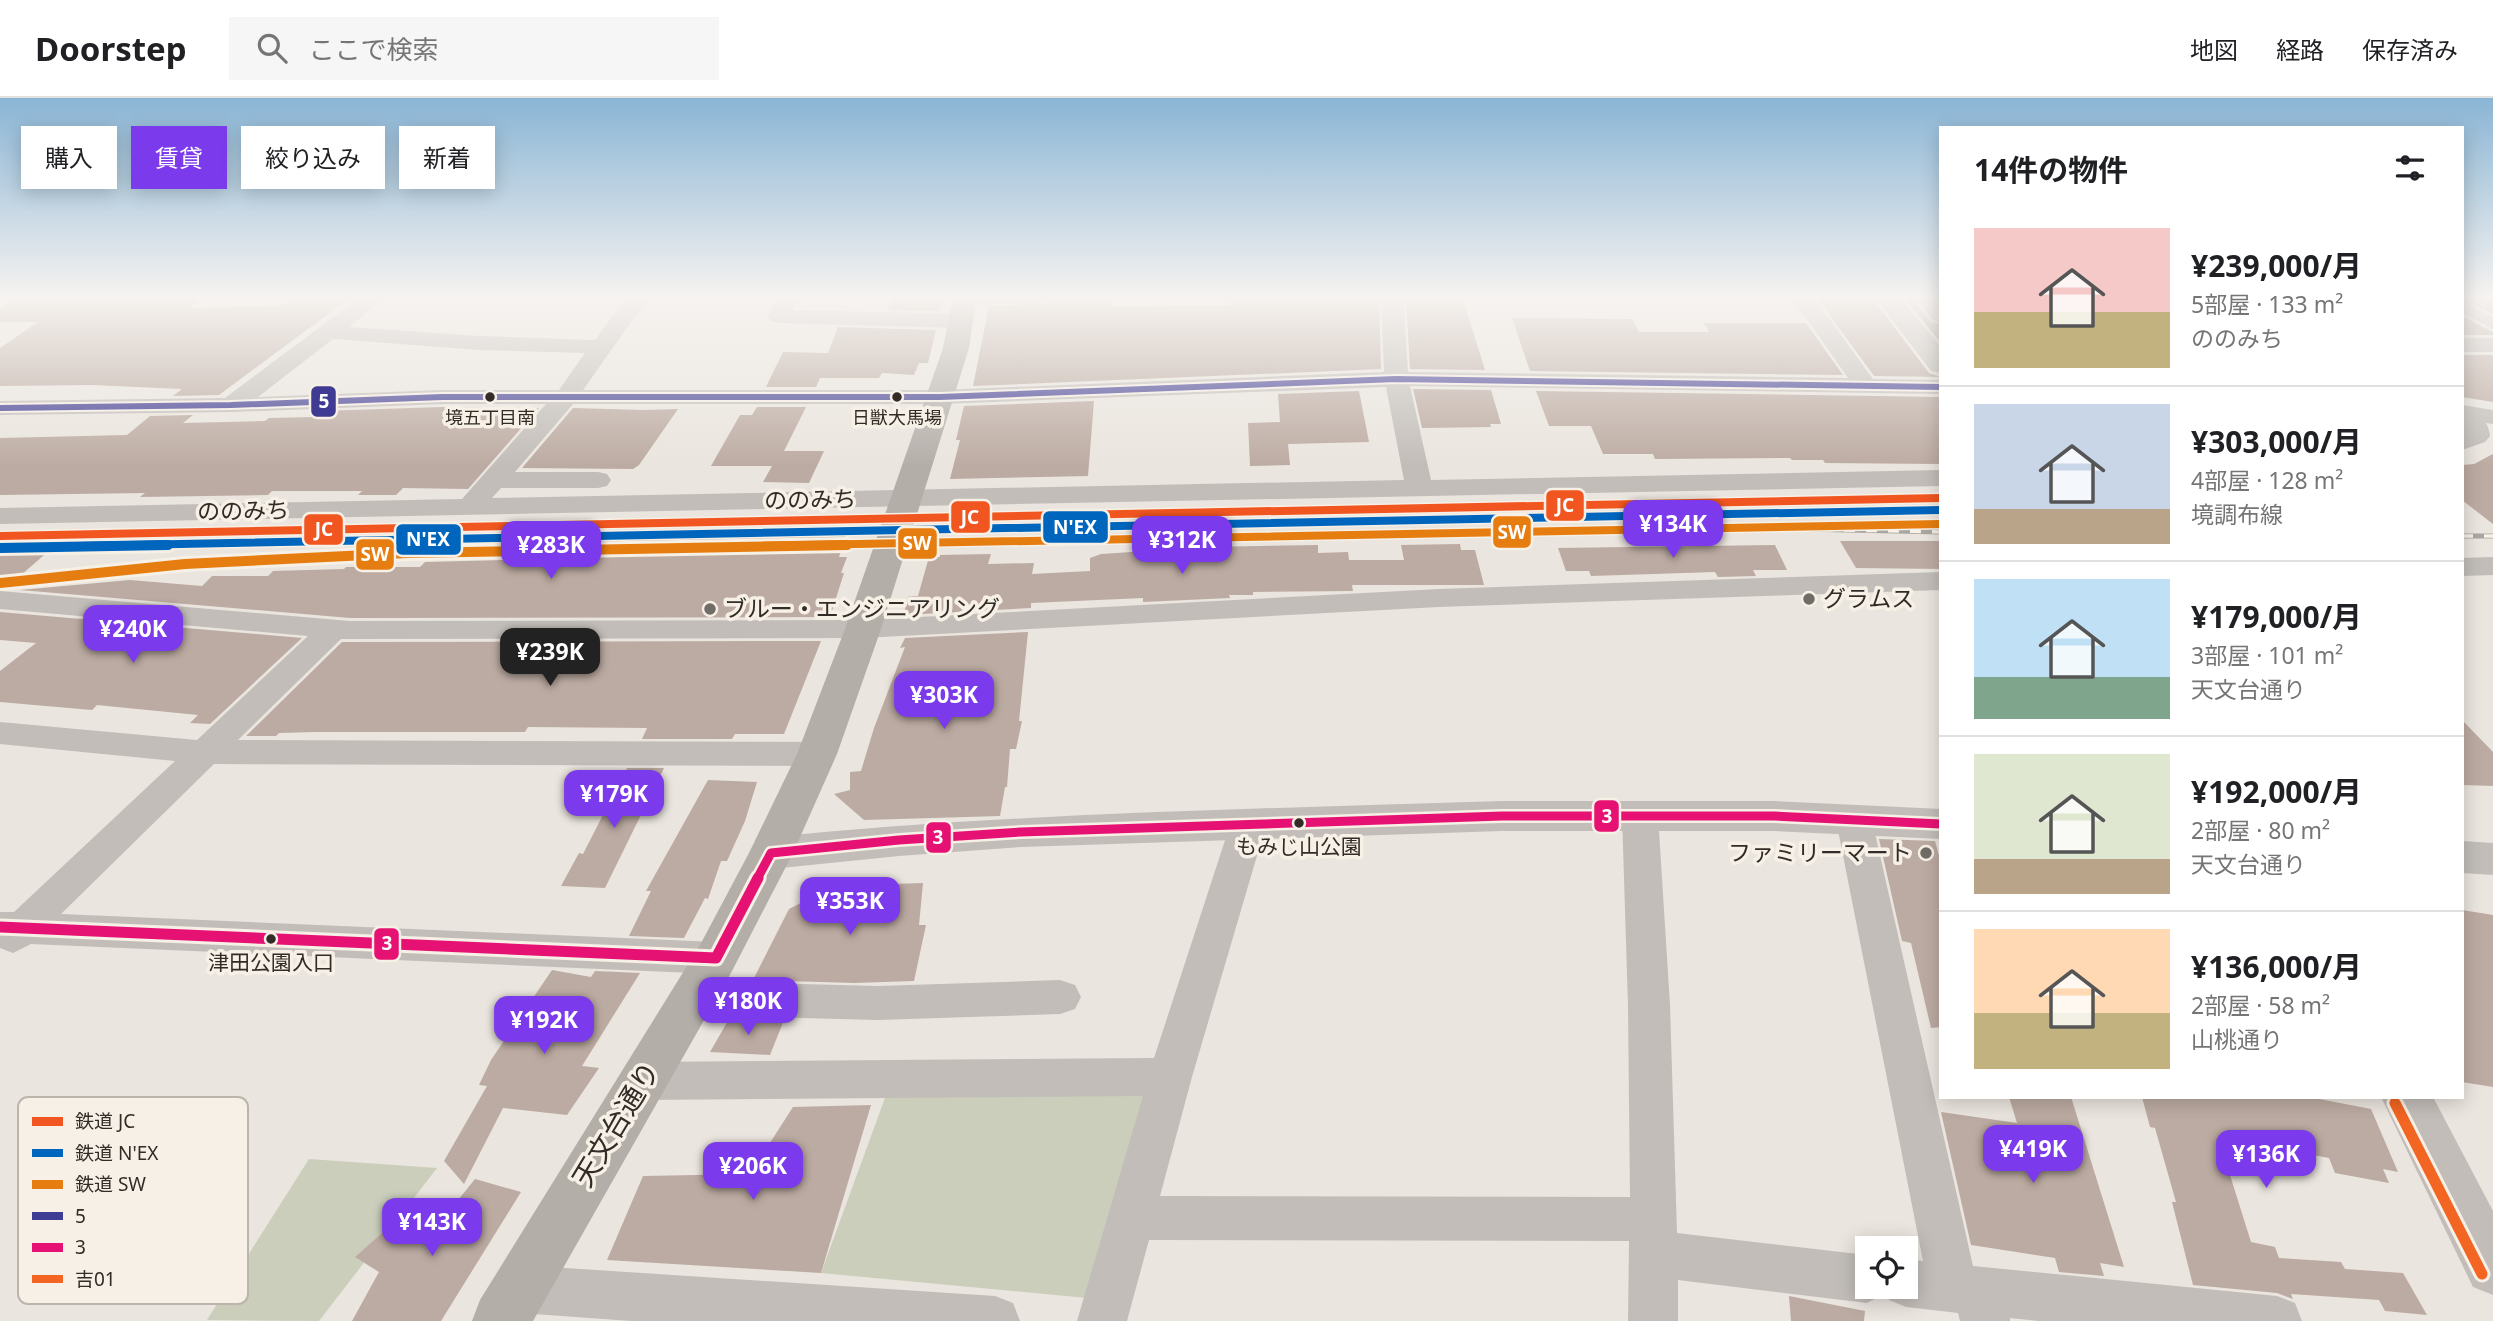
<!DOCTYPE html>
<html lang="ja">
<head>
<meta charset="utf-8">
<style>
	body { margin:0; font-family:"Noto Sans","Noto Sans JP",sans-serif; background:#f6f6f6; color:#202124; height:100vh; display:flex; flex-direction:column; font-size:26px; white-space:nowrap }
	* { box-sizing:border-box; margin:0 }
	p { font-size:23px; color:#757577 }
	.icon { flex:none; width:38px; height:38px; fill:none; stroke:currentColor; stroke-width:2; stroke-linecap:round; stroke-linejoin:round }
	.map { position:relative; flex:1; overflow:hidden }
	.drawer { position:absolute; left:1939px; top:28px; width:525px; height:973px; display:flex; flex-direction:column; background:#fff; border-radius:0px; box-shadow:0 4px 18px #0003 }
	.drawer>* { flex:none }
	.hud { position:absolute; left:21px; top:28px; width:665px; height:63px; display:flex; gap:14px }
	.buttons { position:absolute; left:1855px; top:1138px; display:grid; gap:14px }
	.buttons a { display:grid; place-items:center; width:63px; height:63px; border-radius:0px; background:#fff; box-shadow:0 4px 18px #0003; font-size:35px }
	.price { position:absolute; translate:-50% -60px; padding:0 16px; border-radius:14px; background:#7c3aed; color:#fff; font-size:23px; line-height:46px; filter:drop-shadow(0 2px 4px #0008) }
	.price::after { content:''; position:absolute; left:50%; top:42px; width:21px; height:16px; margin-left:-10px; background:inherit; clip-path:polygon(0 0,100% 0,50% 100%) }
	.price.current { background:#222; color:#fff }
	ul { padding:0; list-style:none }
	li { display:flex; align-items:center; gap:21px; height:175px; padding:0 35px }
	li+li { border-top:2px solid #e0e0e0 }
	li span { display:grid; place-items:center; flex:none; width:196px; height:140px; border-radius:0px; color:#555 }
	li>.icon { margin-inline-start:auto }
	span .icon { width:84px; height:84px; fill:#fffc; stroke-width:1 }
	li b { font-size:30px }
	h2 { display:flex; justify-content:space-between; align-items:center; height:84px; padding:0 35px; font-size:30px }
	.pill { padding:0 24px; border-radius:0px; background:#fff; box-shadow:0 4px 18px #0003; font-size:24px; line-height:63px }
	.pill.current { background:#7c3aed; color:#fff }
	header { display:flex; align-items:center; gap:42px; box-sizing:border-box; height:98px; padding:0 35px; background:#fff; border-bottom:2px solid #e0e0e0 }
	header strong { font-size:33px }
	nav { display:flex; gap:38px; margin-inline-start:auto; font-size:24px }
	.search { width:490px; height:63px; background:#f6f6f6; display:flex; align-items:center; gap:18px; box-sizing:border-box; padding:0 24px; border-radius:0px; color:#757577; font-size:26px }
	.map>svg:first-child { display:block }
</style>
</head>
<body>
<header>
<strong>Doorstep</strong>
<div class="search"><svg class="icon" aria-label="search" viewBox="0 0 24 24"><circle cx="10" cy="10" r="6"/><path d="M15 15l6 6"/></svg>ここで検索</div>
<nav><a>地図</a><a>経路</a><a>保存済み</a></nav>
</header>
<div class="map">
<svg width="2493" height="1223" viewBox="0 0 2493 1223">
	<rect width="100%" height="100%" fill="#eae5de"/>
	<g fill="#caceba">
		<path d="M889 989 1146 990 1087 1200 821 1175Z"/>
		<path d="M309 1061 437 1070 319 1223 207 1222Z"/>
	</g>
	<g fill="#bcaba2">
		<path d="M22 197H206L189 210 281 208 286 205H300L312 197H354L219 297 173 298 182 291 92 287 0 288V250L38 224H0V211Z"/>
		<path d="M897 197H938L933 205H940L939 213 887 212Z"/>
		<path d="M1815 197H1870L1929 275 1941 279 1874 278Z"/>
		<path d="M1901 197H1910L1931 224 1941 226V245Z"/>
		<path d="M2462 197H2493V216L2462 201Z"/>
		<path d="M1276 198 1379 201 1381 271 973 288 989 208 1111 203V209L1231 207 1230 200Z"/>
		<path d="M1433 198H1462L1485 272 1410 271 1406 202H1434Z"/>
		<path d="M2462 218 2493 234V237H2462Z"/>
		<path d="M1512 220 1632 221 1639 234H1709L1704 225H1806L1843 277 1530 273Z"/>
		<path d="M838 229 936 232 928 265H919L914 277 882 275 879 280H820L816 289H766L783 254 828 255Z"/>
		<path d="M2462 257H2493V304L2462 299Z"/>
		<path d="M1413 291 1491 292 1501 326H1490L1491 329 1422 330Z"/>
		<path d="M1359 293 1369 344 1288 346 1290 367 1250 368 1248 325 1280 324 1278 296Z"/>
		<path d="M1536 293 1941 299V366L1825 365 1823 362H1792L1790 360 1655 361 1653 356H1603L1591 328H1549Z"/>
		<path d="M1094 303 1088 378 950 381 960 342H956L964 308Z"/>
		<path d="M442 309 539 310 468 391 403 390 396 397H358L362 393H272L268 397 140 399 145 395 0 397V340L127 337 150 318 193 317 183 325 265 323 269 320 314 319 320 313Z"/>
		<path d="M757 309H806L784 353H824L809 385 763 384 772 368H711L740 317H752Z"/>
		<path d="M573 310 643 312 678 311 639 367 633 371 522 370Z"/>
		<path d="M2493 356V426L2462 402V367L2474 366Z"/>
		<path d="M848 430 839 459H847L841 475H844L830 519 350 520 20 492 130 482 202 488 212 478H268L273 473 344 471 346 469H420L425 464 505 462 521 437Z"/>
		<path d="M1840 443H1941V471L1856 470Z"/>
		<path d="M1460 446 1461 452H1475L1484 487H1352L1353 493 1253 494V497H1229L1230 500 1143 504V500L1031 505V510L903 517 909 498H918L929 459H940V457L991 456 988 466 1034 465 1032 476 1090 473V460L1101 456 1147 453 1148 450 1318 447V455L1348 454 1349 462H1404L1401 447Z"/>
		<path d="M1775 447 1787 472H1753L1756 478 1718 479 1715 474 1591 478 1589 473H1566L1558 450Z"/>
		<path d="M0 451H51L5 491 0 490Z"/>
		<path d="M0 514 302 540 210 626 190 625 198 617 97 607 92 612 0 604V573L36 545 0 542Z"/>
		<path d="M1028 534 1019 623H1022L1016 651H1010L1007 689H1005L1000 718 864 722 834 696 850 692V674L861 673 874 630 905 549 900 550 905 540Z"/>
		<path d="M821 543 784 636H735L732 641H642L647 630 528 629 525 634H314L279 635 276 638H246L342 544Z"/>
		<path d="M2462 622 2493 654V688L2462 687Z"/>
		<path d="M627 670H664L605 790 561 788 579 755 583 756Z"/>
		<path d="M708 682 757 684 745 723 727 763H721L708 801 705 800 684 840 629 838 651 793H646Z"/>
		<path d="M1879 741 1935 743 1941 765V929L1931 930 1911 845 1902 843Z"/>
		<path d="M923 785 919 827H926L914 883 854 885 753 882 789 811 834 788 862 790 863 787Z"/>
		<path d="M2462 812 2493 817V989L2462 984Z"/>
		<path d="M552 872 591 879 595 873 640 875 582 968 599 970 567 1017 503 1010 464 1086 444 1063 487 988 479 987 491 962Z"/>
		<path d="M729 921 784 922 770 957 710 954Z"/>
		<path d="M2009 999H2071L2124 1169 2100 1165 2104 1178 2059 1174 2055 1160 1971 1147 1941 1014 2017 1025Z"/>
		<path d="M2142 999H2309L2371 1011 2398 1074 2383 1071 2389 1085 2335 1075 2329 1060 2232 1042 2233 1045 2219 1042 2251 1144 2275 1149 2279 1160 2341 1164 2345 1171 2403 1175 2427 1217 2385 1213 2379 1202 2291 1196 2293 1201 2277 1195 2193 1187 2172 1104H2176L2155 1030 2150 1029Z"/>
		<path d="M871 1007 821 1175 607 1162 643 1078 750 1076 793 1009Z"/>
		<path d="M475 1081 521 1094 441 1223H352L379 1174 355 1159 397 1122 434 1132Z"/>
		<path d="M1789 1198 1865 1213 1864 1223H1791Z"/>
	</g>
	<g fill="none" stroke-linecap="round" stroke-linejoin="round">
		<path fill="#c2bdb8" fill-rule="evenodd" d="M2462 203 2493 219V231L2462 215Z"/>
		<g fill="#c2bdb8" fill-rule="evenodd">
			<path d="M363 197H388L349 229 480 238 595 242 628 197H650L583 292H940L1384 274 1381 197H1403L1408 274 1848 280 1790 197H1812L1873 281 1941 282V296L1410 288 1431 382 1941 372V388L0 426V410L462 401 546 306H442L231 314 0 317V303L225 300ZM333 241 480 252 585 255 559 292H442L258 299ZM1386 289 1404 382 492 400 501 390H598L607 388 611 382 607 376 598 374H515L573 306H940Z"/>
			<path d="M778 197H800L793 212 961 216 969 218 972 223 969 228 961 230 779 225 771 223 768 218Z"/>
			<path d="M956 197H1103L1100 202 1092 203 965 206 957 205 954 200Z"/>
			<path d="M1913 197H1935L1941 203V224L1933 222Z"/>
			<rect x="2462" y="240" width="31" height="14"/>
			<path d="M2462 307 2493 312V326L2462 321Z"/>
			<path d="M2493 459V477L2462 478V460Z"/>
			<path d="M1941 474V492L1439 509 863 540 341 541 238 642 817 644 829 648 834 656 829 664 817 668 214 666 61 816 716 844 730 849 736 860 730 871 716 876 31 846 13 855 0 850V814H14L175 663 0 646V624L197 642 308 538 0 511V493L350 523 863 522 1439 491Z"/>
			<path d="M1640 704 1653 708 1658 717 1670 907 1677 1135 1867 1157V1188H1906V1161L1923 1163 1836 722 1841 713 1854 709 1867 713 1872 722 1973 1168 2277 1198 2295 1205 2302 1223H2038L2010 1220V1223H1960L1958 1215 1906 1209 1889 1202 1886 1195 1867 1205 1678 1182V1223H1628L1629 1143 1149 1142 1127 1223H1077L1143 998 642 1002 627 996 620 983 627 970 642 964 1154 960 1230 727 1235 718 1248 714 1261 718 1266 727 1192 979 1160 1098 1630 1099 1628 907 1622 717 1627 708Z"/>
			<path d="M1060 882 1075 887 1081 899 1075 911 1060 916 878 922 692 917 677 912 671 900 677 888 692 883 878 888Z"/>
			<path d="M520 1167 995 1198 1013 1205 1020 1223H631L520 1215 502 1208 495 1191 502 1174Z"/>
		</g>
		<g fill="#c2bdb8" fill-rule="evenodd">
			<path d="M1873 197H1898L1941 249V275L1931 273Z"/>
			<path d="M2462 307C2478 311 2488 322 2490 338L2485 344 2462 352Z"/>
			<path d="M1502 703H1774L1941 711V741L1774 733H1502L1021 749 899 758 771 771 756 766 749 755 756 744 771 739C1014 715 1258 711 1502 703Z"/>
			<path d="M2462 743 2493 745V777L2462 775Z"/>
			<path d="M2381 999H2433L2493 1113V1197L2473 1189Z"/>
		</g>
		<path fill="#b3aea8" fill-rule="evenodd" d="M953 197H977L969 250 881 531 837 656 793 755 732 873 533 1223H472L480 1202 700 847 749 755 797 656 845 531 943 250Z"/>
		<g stroke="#aaa6a2" stroke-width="5">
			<g id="rail">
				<path d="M1756 430 1941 434"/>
				<path d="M2462 438H2493"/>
			</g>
		</g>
		<use href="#rail" stroke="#f7f0e6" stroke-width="3.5" stroke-dasharray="11" stroke-linecap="butt"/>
		<g stroke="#f7f0e6" stroke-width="10">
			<path id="bus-1" d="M0 310 231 307 442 299H940L1396 281 1941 289"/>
		</g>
		<g stroke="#f7f0e6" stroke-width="14">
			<path id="bus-2-far1" d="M757 781 771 755 899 742 1021 734 1502 718H1774L1941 726"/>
		</g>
		<g stroke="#f7f0e6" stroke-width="17">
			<path id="bus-2" d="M0 829 716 860 758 780"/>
		</g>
		<g stroke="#f7f0e6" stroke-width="17">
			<path id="bus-3" d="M2395 1005 2482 1176"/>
		</g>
		<use href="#bus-1" stroke="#403b92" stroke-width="6"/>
		<use href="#bus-2-far1" stroke="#e61273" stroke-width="9"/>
		<use href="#bus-2" stroke="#e61273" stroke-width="11"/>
		<use href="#bus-3" stroke="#f26522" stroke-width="11"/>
		<g stroke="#f7f0e6" stroke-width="11">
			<path id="rail-1" d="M0 438 1941 400"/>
		</g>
		<g stroke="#f7f0e6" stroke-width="11">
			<path id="rail-2-far1" d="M79 448 1941 412"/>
		</g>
		<g stroke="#f7f0e6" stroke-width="16">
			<path id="rail-2" d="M0 450 168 447"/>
		</g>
		<g stroke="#f7f0e6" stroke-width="11">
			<path id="rail-3-far1" d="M754 448 1941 426"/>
		</g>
		<g stroke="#f7f0e6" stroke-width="16">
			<path id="rail-3" d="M0 485 185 466 408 455 847 447"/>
		</g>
		<use href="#rail-1" stroke="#f15620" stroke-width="8"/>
		<use href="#rail-2-far1" stroke="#0065bd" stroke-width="8"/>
		<use href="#rail-2" stroke="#0065bd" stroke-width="10"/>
		<use href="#rail-3-far1" stroke="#e67d10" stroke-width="8"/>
		<use href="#rail-3" stroke="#e67d10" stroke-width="10"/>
	</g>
	<linearGradient id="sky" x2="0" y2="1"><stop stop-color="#8ab5d5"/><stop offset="0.54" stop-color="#f6f3f0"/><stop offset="1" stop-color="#f6f3f0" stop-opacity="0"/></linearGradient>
	<rect width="2493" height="368" fill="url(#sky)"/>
	<g fill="#322b27" stroke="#f7f0e6" stroke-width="2.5">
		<circle cx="490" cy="299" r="6"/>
		<circle cx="897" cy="299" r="6"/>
		<circle cx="1299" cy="725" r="6"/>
		<circle cx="271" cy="841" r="6"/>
	</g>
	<g fill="#726c67" stroke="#f7f0e6" stroke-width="2.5">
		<circle cx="1809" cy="501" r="7"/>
		<circle cx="710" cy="511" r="7"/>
		<circle cx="1926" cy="755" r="7"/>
	</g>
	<g text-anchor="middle" stroke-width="7" stroke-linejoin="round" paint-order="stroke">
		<g font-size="18" fill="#322b27" stroke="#f7f0e6">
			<text x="490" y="326">境五丁目南</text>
			<text x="897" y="326">日獣大馬場</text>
		</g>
		<g font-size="21" fill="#322b27" stroke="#f7f0e6">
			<text x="1299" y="756">もみじ山公園</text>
			<text x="271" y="872">津田公園入口</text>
		</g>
		<g font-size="23" fill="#322b27" stroke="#f7f0e6">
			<text transform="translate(810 402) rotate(-1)" y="8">ののみち</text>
			<text transform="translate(243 413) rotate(-1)" y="8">ののみち</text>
		</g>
		<g font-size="23" fill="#322b27" stroke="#f7f0e6" text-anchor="start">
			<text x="1823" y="509">グラムス</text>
			<text x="724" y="519">ブルー・エンジニアリング</text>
			<text x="1912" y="763" text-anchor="end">ファミリーマート</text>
		</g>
		<g font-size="28" fill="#322b27" stroke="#f7f0e6">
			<text transform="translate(616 1026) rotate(-59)" y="10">天文台通り</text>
		</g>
	</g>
	<rect x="18" y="999" width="230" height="207" rx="10" fill="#f7f0e6" stroke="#bcb5ad" stroke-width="2"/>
	<rect x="32" y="1019" width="31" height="9" fill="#f15620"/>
	<rect x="32" y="1051" width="31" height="8" fill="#0065bd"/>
	<rect x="32" y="1082" width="31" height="9" fill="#e67d10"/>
	<rect x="32" y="1114" width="31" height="8" fill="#403b92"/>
	<rect x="32" y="1145" width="31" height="9" fill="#e61273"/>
	<rect x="32" y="1177" width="31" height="8" fill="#f26522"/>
	<g font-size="19" fill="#322b27">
		<text x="75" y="1030">鉄道 JC</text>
		<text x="75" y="1062">鉄道 N'EX</text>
		<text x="75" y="1093">鉄道 SW</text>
		<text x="75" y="1125">5</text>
		<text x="75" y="1156">3</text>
		<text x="75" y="1188">吉01</text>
	</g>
	<g stroke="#f7f0e6" stroke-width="2.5">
		<rect x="310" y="287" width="27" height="33" rx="7" fill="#403b92"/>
		<rect x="1545" y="391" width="40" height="33" rx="7" fill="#f15620"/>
		<rect x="950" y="402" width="41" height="34" rx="7" fill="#f15620"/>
		<rect x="1042" y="412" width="67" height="34" rx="7" fill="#0065bd"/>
		<rect x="303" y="415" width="41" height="33" rx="7" fill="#f15620"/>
		<rect x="1492" y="417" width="40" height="34" rx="7" fill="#e67d10"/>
		<rect x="395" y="425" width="67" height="33" rx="7" fill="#0065bd"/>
		<rect x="897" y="429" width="41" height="33" rx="7" fill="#e67d10"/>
		<rect x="355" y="440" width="40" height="33" rx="7" fill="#e67d10"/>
		<rect x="1593" y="701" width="27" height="34" rx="7" fill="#e61273"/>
		<rect x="925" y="723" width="27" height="33" rx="7" fill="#e61273"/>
		<rect x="373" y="829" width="27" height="34" rx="7" fill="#e61273"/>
	</g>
	<g font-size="19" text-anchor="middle" font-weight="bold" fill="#fff">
		<text x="324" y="310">5</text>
		<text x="1565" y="414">JC</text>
		<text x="970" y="426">JC</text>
		<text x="1075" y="436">N'EX</text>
		<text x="324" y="438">JC</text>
		<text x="1512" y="441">SW</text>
		<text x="428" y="448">N'EX</text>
		<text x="917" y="452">SW</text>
		<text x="375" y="463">SW</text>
		<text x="1607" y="725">3</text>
		<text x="938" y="746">3</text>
		<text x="387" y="852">3</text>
	</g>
</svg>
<div class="buttons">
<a><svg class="icon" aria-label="locate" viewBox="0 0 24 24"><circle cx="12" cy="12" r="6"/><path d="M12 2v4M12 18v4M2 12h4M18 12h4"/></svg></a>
</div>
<b class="price" style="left:1673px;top:462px">¥134K</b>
<b class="price" style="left:1182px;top:478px">¥312K</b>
<b class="price" style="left:551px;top:483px">¥283K</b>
<b class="price" style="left:133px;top:567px">¥240K</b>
<b class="price current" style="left:550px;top:590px">¥239K</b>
<b class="price" style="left:944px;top:633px">¥303K</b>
<b class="price" style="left:614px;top:732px">¥179K</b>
<b class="price" style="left:850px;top:839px">¥353K</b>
<b class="price" style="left:748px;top:939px">¥180K</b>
<b class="price" style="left:544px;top:958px">¥192K</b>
<b class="price" style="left:2033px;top:1087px">¥419K</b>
<b class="price" style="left:2266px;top:1092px">¥136K</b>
<b class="price" style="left:753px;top:1104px">¥206K</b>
<b class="price" style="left:432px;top:1160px">¥143K</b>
<div class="hud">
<a class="pill">購入</a>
<a class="pill current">賃貸</a>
<a class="pill">絞り込み</a>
<a class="pill">新着</a>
</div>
<section class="drawer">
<h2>14件の物件<svg class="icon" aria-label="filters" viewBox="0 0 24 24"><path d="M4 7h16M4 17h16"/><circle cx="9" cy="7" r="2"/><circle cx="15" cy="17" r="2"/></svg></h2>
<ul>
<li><span style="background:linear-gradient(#f6c9c9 60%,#c2b280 0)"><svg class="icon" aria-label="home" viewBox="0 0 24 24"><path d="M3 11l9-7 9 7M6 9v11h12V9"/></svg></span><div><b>¥239,000/月</b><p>5部屋 · 133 m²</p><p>ののみち</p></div></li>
<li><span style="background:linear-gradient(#c9d6e8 75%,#b9a48a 0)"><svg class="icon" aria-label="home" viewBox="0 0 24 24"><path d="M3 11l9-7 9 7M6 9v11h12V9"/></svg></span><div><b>¥303,000/月</b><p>4部屋 · 128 m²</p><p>境調布線</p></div></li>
<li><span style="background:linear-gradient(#bfe0f5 70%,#7fa58c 0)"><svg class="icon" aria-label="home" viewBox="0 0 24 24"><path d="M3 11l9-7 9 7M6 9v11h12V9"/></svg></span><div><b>¥179,000/月</b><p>3部屋 · 101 m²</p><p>天文台通り</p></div></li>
<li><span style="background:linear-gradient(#dfe7d0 75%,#b9a48a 0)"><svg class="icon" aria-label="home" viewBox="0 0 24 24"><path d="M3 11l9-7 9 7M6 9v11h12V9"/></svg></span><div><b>¥192,000/月</b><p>2部屋 · 80 m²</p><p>天文台通り</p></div></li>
<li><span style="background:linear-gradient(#ffd9b3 60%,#c2b280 0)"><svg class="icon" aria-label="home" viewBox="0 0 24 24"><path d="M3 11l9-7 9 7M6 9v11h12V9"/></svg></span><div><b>¥136,000/月</b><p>2部屋 · 58 m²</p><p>山桃通り</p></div></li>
</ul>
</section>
</div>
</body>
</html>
